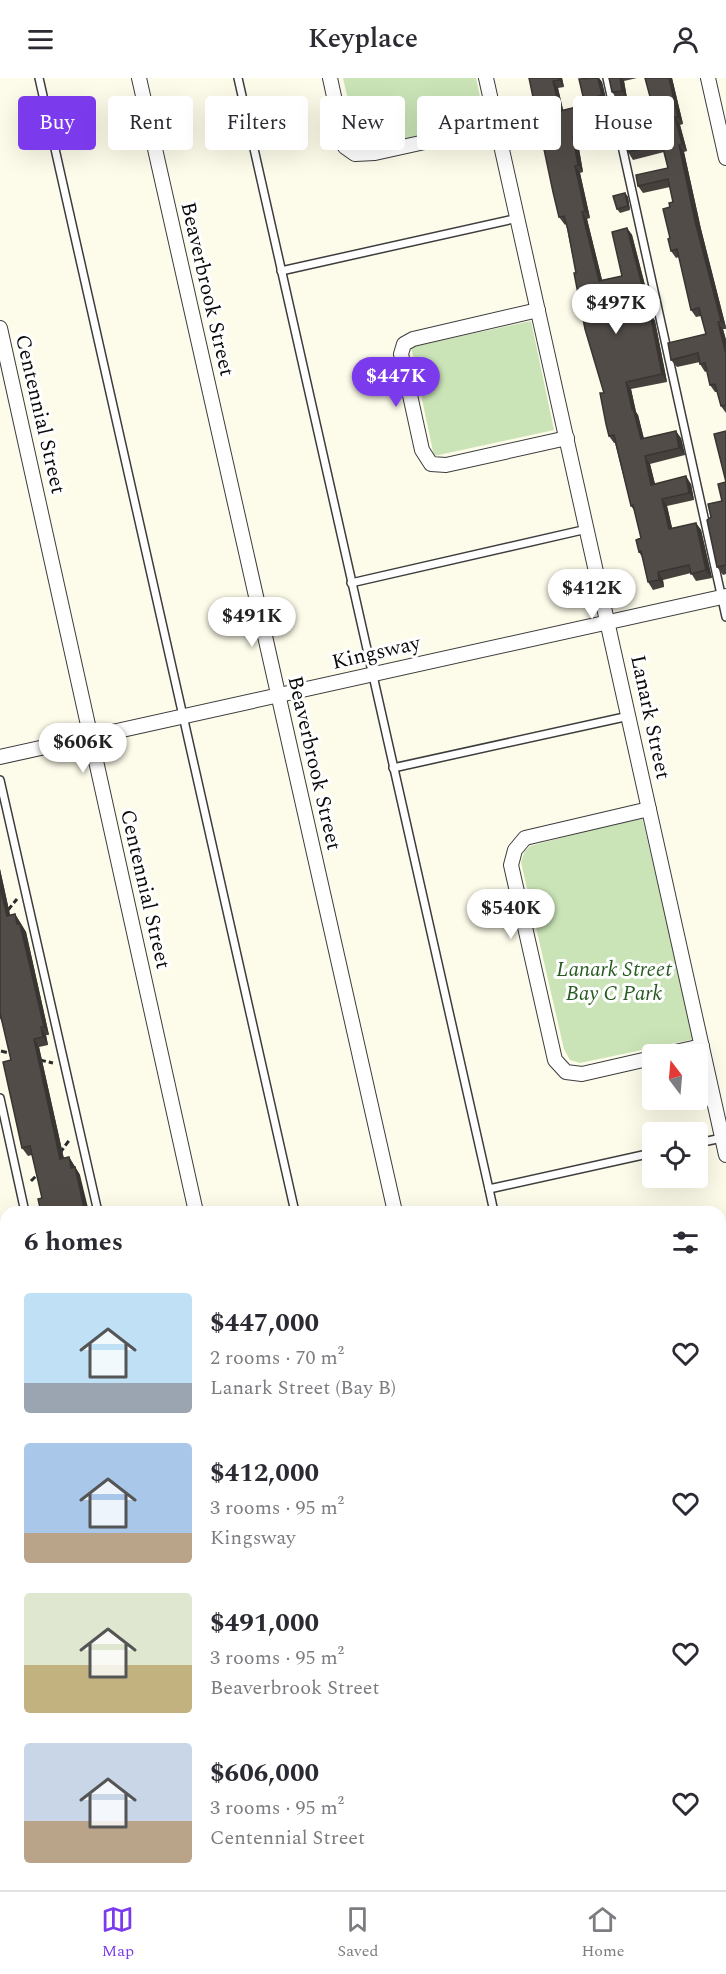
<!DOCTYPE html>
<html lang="en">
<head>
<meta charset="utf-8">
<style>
	body { margin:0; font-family:Spectral,serif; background:#f7f7f7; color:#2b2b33; height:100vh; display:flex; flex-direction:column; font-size:22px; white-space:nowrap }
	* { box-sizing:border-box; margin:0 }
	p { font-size:20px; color:#7c7c81 }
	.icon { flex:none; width:33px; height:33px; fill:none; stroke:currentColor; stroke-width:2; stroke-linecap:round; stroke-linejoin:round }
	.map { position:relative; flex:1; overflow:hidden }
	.details { position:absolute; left:0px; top:1128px; width:726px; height:684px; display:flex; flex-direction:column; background:#fff; border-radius:18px 18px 0 0; box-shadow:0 6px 24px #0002 }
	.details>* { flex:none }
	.banner { position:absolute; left:18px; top:18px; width:690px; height:54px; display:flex; gap:12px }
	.needle { width:39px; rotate:344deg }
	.tools { position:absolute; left:642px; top:966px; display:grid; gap:12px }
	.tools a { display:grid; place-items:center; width:66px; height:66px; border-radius:6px; background:#fff; box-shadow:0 6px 24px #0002; font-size:30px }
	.price { position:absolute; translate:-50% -51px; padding:0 14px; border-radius:21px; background:#fff; color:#222; font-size:20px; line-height:39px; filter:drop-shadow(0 2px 3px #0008) }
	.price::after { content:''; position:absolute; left:50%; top:36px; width:18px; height:14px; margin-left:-9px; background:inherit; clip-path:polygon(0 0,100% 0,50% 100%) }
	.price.current { background:#7c3aed; color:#fff }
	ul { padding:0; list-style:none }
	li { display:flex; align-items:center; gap:18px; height:150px; padding:0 24px }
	li span { display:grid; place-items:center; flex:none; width:168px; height:120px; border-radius:6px; color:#555 }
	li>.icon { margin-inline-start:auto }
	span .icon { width:72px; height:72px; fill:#fffc; stroke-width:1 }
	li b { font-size:26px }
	h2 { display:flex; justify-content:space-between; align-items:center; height:72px; padding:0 24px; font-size:26px }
	.chip { padding:0 21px; border-radius:6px; background:#fff; box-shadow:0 6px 24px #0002; font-size:21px; line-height:54px }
	.chip.current { background:#7c3aed; color:#fff }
	header { display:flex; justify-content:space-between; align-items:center; height:78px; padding:0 24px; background:#fff; font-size:27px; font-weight:600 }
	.menu { display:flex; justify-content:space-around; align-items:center; height:84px; border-top:2px solid #e1e1e2; background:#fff; font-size:16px; color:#7c7c81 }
	.menu a { display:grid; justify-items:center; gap:3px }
	.menu .current { color:#7c3aed }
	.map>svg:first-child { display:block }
</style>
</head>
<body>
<header><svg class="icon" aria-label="menu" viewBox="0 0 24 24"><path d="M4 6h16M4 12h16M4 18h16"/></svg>Keyplace<svg class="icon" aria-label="person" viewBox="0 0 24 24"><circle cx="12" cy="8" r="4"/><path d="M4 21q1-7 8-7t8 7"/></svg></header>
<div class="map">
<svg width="726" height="1812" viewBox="0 0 726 1812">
	<rect width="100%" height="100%" fill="#fdfbe9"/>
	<g fill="#cae4b7">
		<path d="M343 0H476L485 43 359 70Z"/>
		<path d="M531 243 554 352 434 378 411 269Z"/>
		<path d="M642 739 694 961 580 985 570 982 564 971 521 784 525 773 530 768Z"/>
		<path d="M726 1586V1731L720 1722V1588Z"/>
	</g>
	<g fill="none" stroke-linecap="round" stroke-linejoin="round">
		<g stroke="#3d3d3d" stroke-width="10">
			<g id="lane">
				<path d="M39 0 295 1134"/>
				<path d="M238 0 489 1111 652 1075"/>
				<path d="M607 0 726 539"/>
				<path d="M281 193 518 140"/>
				<path d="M351 505 587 451"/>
				<path d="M393 690 629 638"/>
				<path d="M0 702 98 1134"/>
				<path d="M0 1020 25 1134"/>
				<path d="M698 1065 722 1060"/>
				<path d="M489 1111 494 1134"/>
				<path d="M720 1286 726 1284"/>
				<path d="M720 1490 726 1489"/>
				<path d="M175 1806 176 1812"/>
				<path d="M248 1806 249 1812"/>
				<path d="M446 1806 447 1812"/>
				<path d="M645 1806 646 1812"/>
			</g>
		</g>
		<g stroke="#3d3d3d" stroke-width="16">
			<g id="street">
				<path d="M139 0 395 1134"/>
				<path d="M330 0 345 69 355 76 375 75 497 48"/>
				<path d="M486 0 726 1077"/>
				<path d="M708 0 726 80"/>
				<path d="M538 232 413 261 404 266 401 276 422 372 431 386 446 387 567 360"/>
				<path d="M0 250 196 1134"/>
				<path d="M0 679 726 518"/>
				<path d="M649 731 525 760 515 772 511 787 555 982 566 994 582 996 652 980"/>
				<path d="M666 976 702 968"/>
				<path d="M720 1180 726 1179"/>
				<path d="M720 1394 726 1392"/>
				<path d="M0 1557 6 1584"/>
				<path d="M720 1588 726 1586"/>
				<path d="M720 1722 726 1731"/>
				<path d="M55 1806 57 1812"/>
				<path d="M345 1806 346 1812"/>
				<path d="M545 1806 547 1812"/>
			</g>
		</g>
		<g stroke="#2c2c2c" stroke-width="3" stroke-dasharray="6 3" stroke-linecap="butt">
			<path d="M8 832 17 821"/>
			<path d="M1 973 13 976"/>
			<path d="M40 982 53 985"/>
			<path d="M60 1075 70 1061"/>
			<path d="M31 1103 38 1096"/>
		</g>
		<use href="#lane" stroke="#fff" stroke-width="7"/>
		<use href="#street" stroke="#fff" stroke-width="14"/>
	</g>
	<g fill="#47413e">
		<path d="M529 0H562L564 9 558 10 563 32 585 27 598 0H599L602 4 607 25 601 26 609 58 578 65 583 94 580 95 590 140 587 141 602 202 622 198 627 150 632 157 647 215 644 216 648 236 650 235 655 243 667 304 631 311 636 334 638 337 644 361 681 360 685 377 650 386 655 406H691L694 422 667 428 672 450 696 445 701 452 712 500 696 503 691 495 663 502 664 509 653 512 648 504 642 479 639 474 641 460 634 432 631 428 615 365H614L609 358 604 315 576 195 566 146 565 147 559 139Z"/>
		<path d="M609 0H637L624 3 627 20 618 22 612 14Z"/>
		<path d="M672 0 683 46 680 47 687 73 684 74 701 151 726 249V251H723L726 262V335L721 328 717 314H715L710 307 707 293 705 294 700 286V284L677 289 671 282 706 256 701 238 696 239 691 232 679 179 676 180 671 173 670 160V129L673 124 670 109 643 115 638 108 668 90 664 74 633 82 628 74 649 39 652 26Z"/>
		<path d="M625 115 628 119 630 132 620 135 617 131Z"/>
		<path d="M726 353V496L723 497 717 489 711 439 722 423 726 404Z"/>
		<path d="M0 791 10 837 15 836 26 854 49 957H46L48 967 39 969 64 1081 69 1079 80 1097 42 1120 32 1077 28 1078 22 1070 11 982 2 944 0 940Z"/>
		<path d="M726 1406V1471L720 1473V1408Z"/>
	</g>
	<g fill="#393532">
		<path d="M559 0H562L564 9 559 2Z"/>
		<path d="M598 0H599L602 4 607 25 602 17Z"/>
		<path d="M620 0H622L624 3 627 20 622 13Z"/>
		<path d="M669 0H672L683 46 678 39Z"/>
		<path d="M553 3 558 10 565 40 560 33Z"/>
		<path d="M596 19 601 26 609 58 604 51Z"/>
		<path d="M675 39 680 47 687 73 682 66Z"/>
		<path d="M573 58 578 65 583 94 578 87Z"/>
		<path d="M679 67 684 74 701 151 726 250 721 243 695 143Z"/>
		<path d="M575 88 580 95 590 140 585 133Z"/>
		<path d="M625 115 628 119 630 132 628 128Z"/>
		<path d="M582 134 587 141 604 210 599 203Z"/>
		<path d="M627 150 632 157 647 215 642 207Z"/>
		<path d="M638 208 644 216 650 244 645 236Z"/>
		<path d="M650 235 655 243 667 304 662 296Z"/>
		<path d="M718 244 723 251 726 262V276Z"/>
		<path d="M626 304 631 311 636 334 638 337 646 369 641 361 632 331Z"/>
		<path d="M676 353 681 360 685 377 679 370Z"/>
		<path d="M645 378 650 386 657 414 651 407Z"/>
		<path d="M686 398 691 406 694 422 689 415Z"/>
		<path d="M662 421 667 428 674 458 669 451Z"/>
		<path d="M696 445 701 452 712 500 706 492Z"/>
		<path d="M658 494 663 502 664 509 659 502Z"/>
		<path d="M0 791 12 846 7 838 0 808Z"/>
		<path d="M15 836 26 854 49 957 44 949Z"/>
		<path d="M41 949 46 957 48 967 43 959Z"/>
		<path d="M34 961 39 969 66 1090 60 1081Z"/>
		<path d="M69 1079 80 1097 89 1134H85Z"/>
		<path d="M0 1256 6 1279V1287L4 1284 0 1270Z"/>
		<path d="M0 1749 6 1771V1790L0 1768Z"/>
		<path d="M10 1806H15L17 1812H12Z"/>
		<path d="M118 1806H121L123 1812H119Z"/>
		<path d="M229 1806H233L234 1812H231Z"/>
	</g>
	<g fill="#524c48" stroke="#393532" stroke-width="1.5">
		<path d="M529 0H559V2L553 3 560 33 585 27 579 1 598 0 602 17 596 19 604 51 573 58 578 87 575 88 585 133 582 134 599 203 622 198 612 154 627 150 642 207 638 208 645 236 650 235 662 296 626 304 632 331 633 330 641 361 676 353 679 370 645 378 651 407 686 398 689 415 662 421 669 451 696 445 706 492 691 496 689 487 658 494 659 502 648 504 641 473 639 474 636 462 641 460 633 427 631 428 614 357 609 358 606 346 600 315H604L585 251 574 195H576L568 152 564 138 559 139 553 114Z"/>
		<path d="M609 0H620L622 13 612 14Z"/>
		<path d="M645 0H669L678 39H675L682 66 679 67 695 143 721 243 718 244 726 276V327L721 328 715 306 710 307 705 285 700 286 698 275 671 282 668 265 706 256 699 230 691 232 677 171 671 173 668 161 670 160 663 131 670 129 669 125 673 124 668 101 638 108 636 97 668 90 662 66 628 74 621 47 649 39 647 27 652 26Z"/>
		<path d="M625 115 628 128 617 131 613 118Z"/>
		<path d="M726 353V487L717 489 707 442 711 439 708 426 722 423 718 406 726 404 714 356Z"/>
		<path d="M0 808 7 838 15 836 17 846H20L44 949H41L43 959 34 961 60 1081 69 1079 71 1090 75 1089 85 1134H41L38 1121 42 1120 30 1068 22 1070 3 984 11 982 0 935Z"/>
		<path d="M0 1270 4 1284H6V1375L0 1349Z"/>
		<path d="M726 1406V1453L720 1455V1408Z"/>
		<path d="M0 1768 6 1790V1806H10L12 1812H0Z"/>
		<path d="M99 1806H118L119 1812H101Z"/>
		<path d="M193 1806H229L230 1811 224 1812H194Z"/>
	</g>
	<g text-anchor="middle" stroke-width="6" stroke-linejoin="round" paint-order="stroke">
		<g font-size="21" fill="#0a0a0a" stroke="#fff">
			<text transform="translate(208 211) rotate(77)" y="7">Beaverbrook Street</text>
			<text transform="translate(41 336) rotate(77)" y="7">Centennial Street</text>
			<text transform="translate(376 574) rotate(-13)" y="7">Kingsway</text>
			<text transform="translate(651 639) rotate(78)" y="7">Lanark Street</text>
			<text transform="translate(315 685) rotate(77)" y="7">Beaverbrook Street</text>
			<text transform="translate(146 811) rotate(77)" y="7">Centennial Street</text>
		</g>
		<g font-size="21" font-style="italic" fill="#285b21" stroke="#fff">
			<text x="614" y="898">Lanark Street<tspan x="614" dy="24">Bay C Park</tspan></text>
		</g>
	</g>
</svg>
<div class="tools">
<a><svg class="needle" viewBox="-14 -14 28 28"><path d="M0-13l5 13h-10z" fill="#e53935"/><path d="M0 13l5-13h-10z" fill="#7c7c81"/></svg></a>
<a><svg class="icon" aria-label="locate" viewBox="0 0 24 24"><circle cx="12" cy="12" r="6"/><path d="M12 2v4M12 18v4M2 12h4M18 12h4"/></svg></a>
</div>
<b class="price" style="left:616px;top:257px">$497K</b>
<b class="price current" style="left:396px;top:330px">$447K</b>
<b class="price" style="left:592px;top:542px">$412K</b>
<b class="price" style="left:252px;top:570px">$491K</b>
<b class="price" style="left:83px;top:696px">$606K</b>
<b class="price" style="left:511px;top:862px">$540K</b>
<div class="banner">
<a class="chip current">Buy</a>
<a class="chip">Rent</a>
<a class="chip">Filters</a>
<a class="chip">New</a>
<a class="chip">Apartment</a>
<a class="chip">House</a>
</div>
<section class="details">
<h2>6 homes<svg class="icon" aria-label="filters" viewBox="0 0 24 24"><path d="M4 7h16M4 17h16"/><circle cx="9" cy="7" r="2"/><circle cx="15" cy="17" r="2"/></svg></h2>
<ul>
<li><span style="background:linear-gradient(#bfe0f5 75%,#9aa5b1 0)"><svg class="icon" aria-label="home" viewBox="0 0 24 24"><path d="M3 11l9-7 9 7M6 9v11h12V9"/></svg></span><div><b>$447,000</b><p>2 rooms · 70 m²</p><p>Lanark Street (Bay B)</p></div><svg class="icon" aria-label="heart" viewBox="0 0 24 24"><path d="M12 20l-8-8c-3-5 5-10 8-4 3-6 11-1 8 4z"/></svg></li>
<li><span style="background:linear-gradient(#a9c7e8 75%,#b9a48a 0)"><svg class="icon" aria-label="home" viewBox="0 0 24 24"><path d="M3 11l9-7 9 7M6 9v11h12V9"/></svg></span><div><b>$412,000</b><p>3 rooms · 95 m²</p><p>Kingsway</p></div><svg class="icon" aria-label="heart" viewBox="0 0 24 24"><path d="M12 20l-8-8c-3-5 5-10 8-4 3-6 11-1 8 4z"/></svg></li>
<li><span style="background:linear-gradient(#dfe7d0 60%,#c2b280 0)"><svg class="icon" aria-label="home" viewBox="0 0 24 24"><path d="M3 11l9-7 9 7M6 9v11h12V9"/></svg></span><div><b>$491,000</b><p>3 rooms · 95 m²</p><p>Beaverbrook Street</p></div><svg class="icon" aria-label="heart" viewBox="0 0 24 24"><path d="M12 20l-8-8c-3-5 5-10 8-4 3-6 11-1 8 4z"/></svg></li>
<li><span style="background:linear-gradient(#c9d6e8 65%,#b9a48a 0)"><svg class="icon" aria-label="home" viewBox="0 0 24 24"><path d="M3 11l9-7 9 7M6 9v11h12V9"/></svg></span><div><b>$606,000</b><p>3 rooms · 95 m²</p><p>Centennial Street</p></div><svg class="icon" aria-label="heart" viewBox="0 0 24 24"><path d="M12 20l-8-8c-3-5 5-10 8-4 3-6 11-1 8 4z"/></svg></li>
</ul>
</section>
</div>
<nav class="menu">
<a class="current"><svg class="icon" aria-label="map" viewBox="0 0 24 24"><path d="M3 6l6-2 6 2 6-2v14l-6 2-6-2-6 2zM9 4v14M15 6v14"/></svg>Map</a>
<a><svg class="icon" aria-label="saved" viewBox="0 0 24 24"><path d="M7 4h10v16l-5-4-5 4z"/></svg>Saved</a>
<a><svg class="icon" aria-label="home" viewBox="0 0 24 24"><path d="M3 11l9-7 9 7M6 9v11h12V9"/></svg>Home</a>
</nav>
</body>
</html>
